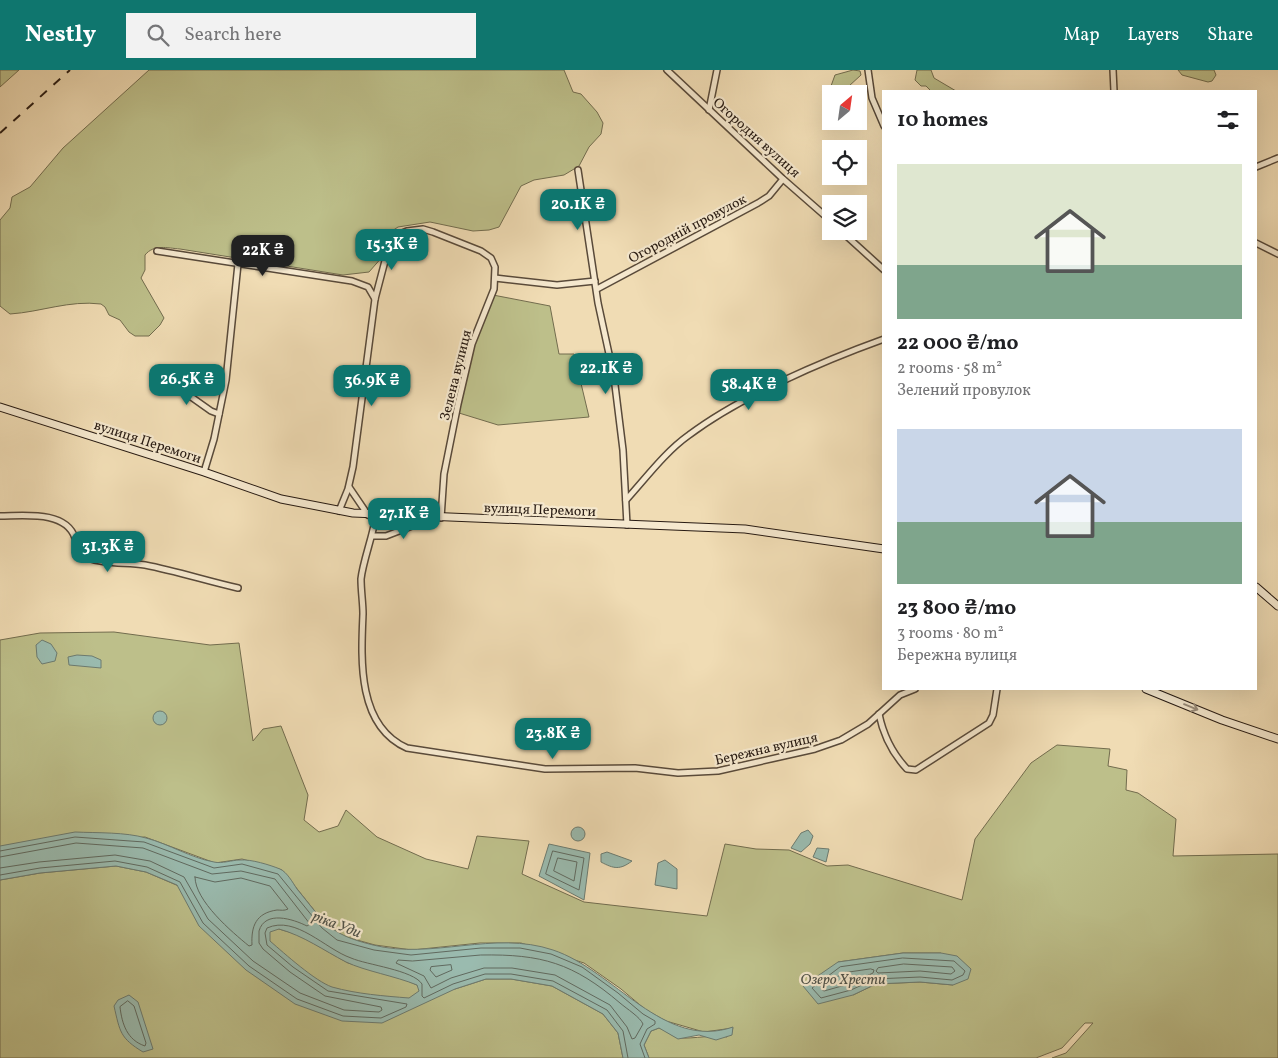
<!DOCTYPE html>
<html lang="en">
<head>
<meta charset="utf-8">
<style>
	body { margin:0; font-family:Vollkorn,serif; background:#f2f2f2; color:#202124; height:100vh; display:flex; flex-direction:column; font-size:19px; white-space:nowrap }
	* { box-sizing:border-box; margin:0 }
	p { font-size:16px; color:#757577 }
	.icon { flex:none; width:28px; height:28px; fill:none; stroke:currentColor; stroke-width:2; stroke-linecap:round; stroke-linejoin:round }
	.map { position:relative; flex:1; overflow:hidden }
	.panel { position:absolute; left:882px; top:20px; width:375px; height:600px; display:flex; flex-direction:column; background:#fff; border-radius:0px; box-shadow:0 5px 20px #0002 }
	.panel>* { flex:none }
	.needle { width:32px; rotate:29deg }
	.fabs { position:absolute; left:822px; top:15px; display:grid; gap:10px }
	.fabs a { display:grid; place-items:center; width:45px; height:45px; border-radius:0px; background:#fff; box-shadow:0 5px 20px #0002; font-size:25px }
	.price { position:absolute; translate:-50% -42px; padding:0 11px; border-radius:10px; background:#0f766e; color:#fff; font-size:16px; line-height:32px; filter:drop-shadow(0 1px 2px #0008) }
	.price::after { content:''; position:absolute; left:50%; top:30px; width:15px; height:11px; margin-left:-8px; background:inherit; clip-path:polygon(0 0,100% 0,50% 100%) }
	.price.on { background:#222; color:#fff }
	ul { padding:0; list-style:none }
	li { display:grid; align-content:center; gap:10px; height:265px; padding:0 15px }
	li span { display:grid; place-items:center; height:155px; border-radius:0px; color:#555 }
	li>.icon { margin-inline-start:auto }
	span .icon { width:90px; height:90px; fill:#fffc; stroke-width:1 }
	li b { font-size:21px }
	h2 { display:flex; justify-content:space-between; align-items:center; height:60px; padding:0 15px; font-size:21px }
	header { display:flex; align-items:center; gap:30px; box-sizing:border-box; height:70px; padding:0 25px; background:#0f766e; color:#fff }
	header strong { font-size:24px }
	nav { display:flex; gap:28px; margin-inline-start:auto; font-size:18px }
	.search { width:350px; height:45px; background:#f2f2f2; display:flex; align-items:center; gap:12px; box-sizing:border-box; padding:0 18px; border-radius:0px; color:#757577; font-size:19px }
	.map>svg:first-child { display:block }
</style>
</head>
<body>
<header>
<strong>Nestly</strong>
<div class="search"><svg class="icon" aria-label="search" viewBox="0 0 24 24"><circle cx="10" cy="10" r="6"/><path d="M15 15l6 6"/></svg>Search here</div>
<nav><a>Map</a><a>Layers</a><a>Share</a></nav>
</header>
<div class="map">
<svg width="1278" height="988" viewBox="0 0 1278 988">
	<rect width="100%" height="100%" fill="#f0dcb4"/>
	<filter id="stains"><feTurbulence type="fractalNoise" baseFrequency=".004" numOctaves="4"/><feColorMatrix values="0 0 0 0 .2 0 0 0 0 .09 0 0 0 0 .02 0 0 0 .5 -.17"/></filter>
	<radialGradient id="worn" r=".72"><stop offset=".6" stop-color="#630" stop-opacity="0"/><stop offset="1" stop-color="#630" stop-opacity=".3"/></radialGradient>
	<g fill="#bdbf8a" stroke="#726c4e" fill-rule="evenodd">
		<path d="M0 0H19L0 17Z"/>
		<path d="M149 0H564L573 22 581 24 597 42 603 53 601 64 589 77 579 96 564 105 534 110 521 116 499 157 489 160 473 161 430 152 398 157 392 161 383 186 369 202 343 205 180 179C167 178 154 174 145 185V200L141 208 164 248 160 255 149 266H135L129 262 120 250 109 245 105 237 101 234C69 230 41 242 10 244L0 236V150L10 138 12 127 30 117 63 78Z"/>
		<path d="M853 0 860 1 861 5 849 16H831L835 5Z"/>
		<path d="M917 0H931L934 8 956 21H931L926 16H921L915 10Z"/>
		<path d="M1178 0H1214L1216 5 1212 11 1208 12 1182 5Z"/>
		<path d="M493 225 550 236 559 284H574L589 347 498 355 459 343 472 280Z"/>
		<path d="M114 562 210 575 239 573 253 671 263 659 281 656 308 725 304 750 319 762 338 756 346 740 377 767 426 789 468 799 477 766 529 771 522 804 584 832 707 846 725 774 756 779 789 780 827 796 848 795 962 830 975 769 1031 693 1057 675 1110 679 1108 696 1127 700 1126 720 1138 723 1176 749 1173 786 1278 784V988H1052L1066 983 1093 953H1085L1062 978 1036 988H649L644 975 651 961 659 958C666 960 674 968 680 968 691 969 719 964 727 967L733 958 704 962 666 951 646 940 621 919 584 893 521 873H480L412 880 375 875 339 865 326 855 282 800 242 789 215 793 145 767 0 777V570L40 563ZM903 883H941L953 915 920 912 876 914 853 925 838 892Z"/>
		<path d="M116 796 146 802 279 859 299 865 348 893 394 905 417 915 455 919 486 909H511L552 916 603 944 618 963 623 988H0V810L40 803Z"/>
	</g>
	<g fill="#9abbaf" stroke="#6c7b70" fill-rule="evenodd">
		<path d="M42 570 51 574 57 583 55 591 42 594 37 587 36 575Z"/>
		<path d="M77 585 92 586 101 590V598L69 595 68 587Z"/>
		<circle cx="160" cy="648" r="7"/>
		<circle cx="578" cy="764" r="7"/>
		<path d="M808 760 813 766 810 774 801 782 791 778 801 763Z"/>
		<path d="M75 762C98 763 125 762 146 768 169 774 191 788 214 792 222 794 232 790 240 790 251 789 270 795 280 799 287 802 293 813 297 819 325 853 328 864 373 875 432 890 494 860 553 880 614 900 664 981 733 957L732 965 716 970 699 965 678 969 659 958 651 961 644 975 649 988H623L618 963 603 944 552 916 511 909H486L455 919 382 953 342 951 295 934 246 900 199 856 177 815 146 802 116 796 40 803 0 810V776ZM279 859C304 866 323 880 346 892 365 901 395 906 417 915L419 921 409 928C384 926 357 924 332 917 315 911 285 884 270 871V862Z"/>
		<path d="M549 774 590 783 584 830 539 806Z"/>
		<path d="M817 778 829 779 826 792 813 787Z"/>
		<path d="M607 782 632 791C620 800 614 799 601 792V784Z"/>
		<path d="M665 790 677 799V819L655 815 658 793Z"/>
		<path d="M903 883H941L957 886 971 899 968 909 953 915 920 912 876 914 853 925 818 934 803 916 838 892Z"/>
		<path d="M129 925 138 932 153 979 143 982C120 968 120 962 114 936L118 930Z"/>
	</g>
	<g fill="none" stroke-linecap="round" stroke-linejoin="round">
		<g stroke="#606a60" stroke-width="1">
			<path d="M0 781 75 767 144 772 214 798 242 794 278 804 322 858 337 870 374 880 411 885 481 878H520L551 884 582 897 618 923 643 944 655 951V954L647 959 640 974 645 988"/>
			<path d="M553 781 584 788 579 820 546 804Z"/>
			<path d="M0 787 76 773 143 778 212 804 241 801 275 809 310 854 307 856C293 849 265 840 259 861V873L263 879 290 902 325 926 381 937 382 940 379 942 344 940 300 923 253 891 208 849 184 807 150 791 115 785 39 792 0 798"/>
			<path d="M558 788 577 792 574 811 554 801Z"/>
			<path d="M0 805 40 798 115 791 147 797 180 812 203 853 249 896 297 929 343 946 381 948 406 937 407 934 328 921 293 897 267 875 265 863 267 858C296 845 325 879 351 888 367 895 413 900 422 914V926L424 928 453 914 485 904H511L553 911 607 940 623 961 628 988"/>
			<path d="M195 807 215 812 241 808 270 816 288 839C284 841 281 840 277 840 256 843 251 856 252 875L249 876C232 862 195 831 195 807Z"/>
			<path d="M481 885C542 884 573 893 620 933 627 939 640 947 643 954L635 968 632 969 627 957 610 935 555 905 512 898H484L451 908 431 918 424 906 396 893 398 890 412 891Z"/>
			<path d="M903 888 954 891 965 901 963 905 952 910 920 907 875 909 851 920 821 928 812 918 840 897Z"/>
			<path d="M904 894 952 897 955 901 951 904 920 901 878 903 876 901 878 898Z"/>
			<path d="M451 895 452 900 436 907 430 900 431 897Z"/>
			<path d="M871 899 874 900 873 903 849 914 824 921 821 919 822 917 843 903Z"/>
			<path d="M128 931 134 936 146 973 145 976C127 970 122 954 120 937Z"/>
		</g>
		<g stroke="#594a3a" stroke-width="8">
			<g id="street">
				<path d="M667 0 783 109 831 151"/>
				<path d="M868 0 872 28 884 56"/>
				<path d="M1113 0 1114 21"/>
				<path d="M709 40 717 0"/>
				<path d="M1256 97 1278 88"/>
				<path d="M578 100 598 233 614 307 623 380 627 455"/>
				<path d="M841 161 884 200"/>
				<path d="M1256 173 1278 184"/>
				<path d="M157 181 352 211 368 217 375 229"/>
				<path d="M495 208 557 215 595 211"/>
				<path d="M597 219 758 133 769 126 783 109"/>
				<path d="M163 307 211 341 219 344"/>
				<path d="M204 402 214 369 226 310 238 194"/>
				<path d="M349 417 368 445"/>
				<path d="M626 430C646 408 665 382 689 365 741 326 823 291 884 269"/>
				<path d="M339 441 348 419 353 397 375 229 391 168 407 161 423 159 433 162 481 181 491 188 495 197 494 219 472 274 458 334 444 404 441 448"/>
				<path d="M376 445C373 466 363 491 361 509 361 521 363 533 363 544 361 589 357 656 407 678L545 699 635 698 678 703 718 701 815 679 841 670 868 654 900 625 915 619"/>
				<path d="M0 446C23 446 66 440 75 468 78 476 76 483 85 487 105 495 125 492 145 495 176 501 207 511 238 518"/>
				<path d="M373 466H386L412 456 416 447"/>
				<path d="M879 644C883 664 893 684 907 699L916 700 989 653 993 645 997 619"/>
			</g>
		</g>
		<g stroke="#271a12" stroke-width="9">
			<g id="secondary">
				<path d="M0 337 204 402 281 429 353 443 745 459 884 479"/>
				<path d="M1256 517 1278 536"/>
				<path d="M1146 619 1222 650 1278 669"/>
			</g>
		</g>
		<use href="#street" stroke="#f5e8ce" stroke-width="5"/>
		<use href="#secondary" stroke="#f5e8ce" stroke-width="7"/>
		<path stroke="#271a12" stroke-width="2" stroke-dasharray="9 9" stroke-linecap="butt" d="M0 63 70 0"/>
	</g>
	<defs><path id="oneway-shaft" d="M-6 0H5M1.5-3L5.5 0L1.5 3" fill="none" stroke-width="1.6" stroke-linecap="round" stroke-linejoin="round" transform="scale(1.25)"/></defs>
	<use stroke="#988b79" href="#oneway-shaft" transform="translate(1191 637) rotate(22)"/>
	<g text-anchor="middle" stroke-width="4.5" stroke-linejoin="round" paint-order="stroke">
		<g font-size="14" fill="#271a12" stroke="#f5e8ce">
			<text transform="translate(757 67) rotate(42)" y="5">Огородня вулиця</text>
			<text transform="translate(687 158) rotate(-28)" y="5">Огородній провулок</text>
			<text transform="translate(455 305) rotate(-76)" y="5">Зелена вулиця</text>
			<text transform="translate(148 371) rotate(18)" y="5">вулиця Перемоги</text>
			<text transform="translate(540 439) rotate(2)" y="5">вулиця Перемоги</text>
			<text transform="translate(766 678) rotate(-13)" y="5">Бережна вулиця</text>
		</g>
		<g font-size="15" font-style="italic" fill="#4f5249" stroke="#f5e8ce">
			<text transform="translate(337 854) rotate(21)" y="5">ріка Уди</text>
			<text x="843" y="914">Озеро Хрести</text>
		</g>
	</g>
	<rect width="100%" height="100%" filter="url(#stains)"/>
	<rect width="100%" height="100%" fill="url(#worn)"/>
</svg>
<div class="fabs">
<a><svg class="needle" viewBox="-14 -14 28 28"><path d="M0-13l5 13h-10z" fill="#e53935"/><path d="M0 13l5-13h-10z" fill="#757577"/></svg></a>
<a><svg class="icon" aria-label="locate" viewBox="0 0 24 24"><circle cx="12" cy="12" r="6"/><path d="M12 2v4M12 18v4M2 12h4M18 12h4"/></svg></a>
<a><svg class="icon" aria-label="layers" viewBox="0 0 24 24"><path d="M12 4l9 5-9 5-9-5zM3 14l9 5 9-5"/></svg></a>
</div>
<b class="price" style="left:578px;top:161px">20.1K ₴</b>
<b class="price" style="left:392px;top:201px">15.3K ₴</b>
<b class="price on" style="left:263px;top:207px">22K ₴</b>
<b class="price" style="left:606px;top:325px">22.1K ₴</b>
<b class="price" style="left:187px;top:336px">26.5K ₴</b>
<b class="price" style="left:372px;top:337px">36.9K ₴</b>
<b class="price" style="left:749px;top:341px">58.4K ₴</b>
<b class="price" style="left:404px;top:470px">27.1K ₴</b>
<b class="price" style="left:108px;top:503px">31.3K ₴</b>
<b class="price" style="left:553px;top:690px">23.8K ₴</b>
<section class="panel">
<h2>10 homes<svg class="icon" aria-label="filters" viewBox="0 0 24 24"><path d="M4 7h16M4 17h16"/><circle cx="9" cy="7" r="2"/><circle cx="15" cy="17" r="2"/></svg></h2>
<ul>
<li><span style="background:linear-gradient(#dfe7d0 65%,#7fa58c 0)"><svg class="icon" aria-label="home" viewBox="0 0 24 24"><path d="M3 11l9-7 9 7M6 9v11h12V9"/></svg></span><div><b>22 000 ₴/mo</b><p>2 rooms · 58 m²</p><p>Зелений провулок</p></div></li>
<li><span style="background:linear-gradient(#c9d6e8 60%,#7fa58c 0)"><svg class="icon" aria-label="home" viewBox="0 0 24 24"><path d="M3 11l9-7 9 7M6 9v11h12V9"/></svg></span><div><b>23 800 ₴/mo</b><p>3 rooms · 80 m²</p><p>Бережна вулиця</p></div></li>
</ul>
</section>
</div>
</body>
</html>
